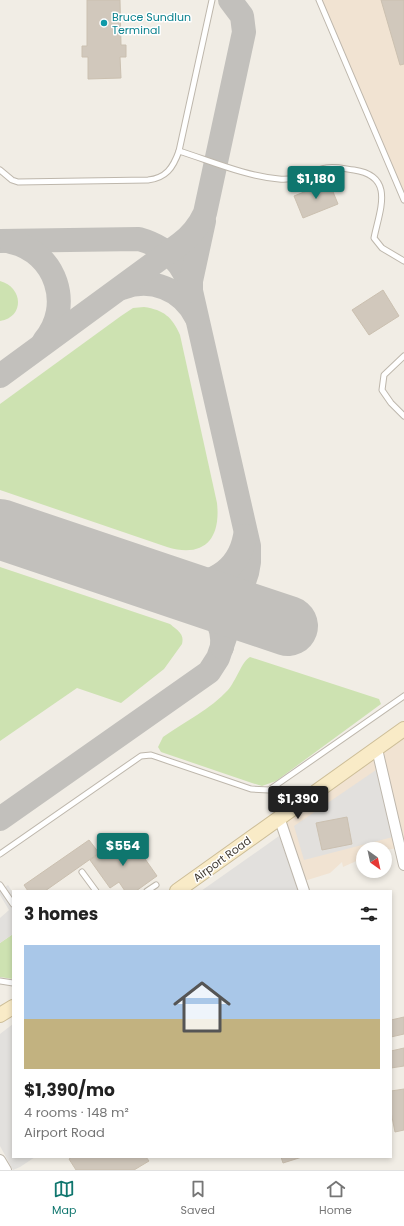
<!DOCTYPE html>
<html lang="en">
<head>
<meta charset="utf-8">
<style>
	body { margin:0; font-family:Poppins,sans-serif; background:#f6f6f6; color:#222; height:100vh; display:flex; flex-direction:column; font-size:15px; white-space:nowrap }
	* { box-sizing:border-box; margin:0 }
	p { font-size:13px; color:#767676 }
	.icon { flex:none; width:22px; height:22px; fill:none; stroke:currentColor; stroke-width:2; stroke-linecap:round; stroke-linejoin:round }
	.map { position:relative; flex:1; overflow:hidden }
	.details { position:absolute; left:12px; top:890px; width:380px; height:268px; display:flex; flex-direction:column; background:#fff; border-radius:0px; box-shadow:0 2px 6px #0003 }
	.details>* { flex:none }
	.needle { width:26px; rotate:147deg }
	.controls { position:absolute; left:356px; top:842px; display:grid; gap:8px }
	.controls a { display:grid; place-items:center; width:36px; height:36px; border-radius:50%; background:#fff; box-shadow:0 2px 6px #0003; font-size:20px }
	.price { position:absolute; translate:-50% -34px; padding:0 9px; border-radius:4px; background:#0f766e; color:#fff; font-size:13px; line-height:26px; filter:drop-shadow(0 1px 2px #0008) }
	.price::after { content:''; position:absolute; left:50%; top:24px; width:12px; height:9px; margin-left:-6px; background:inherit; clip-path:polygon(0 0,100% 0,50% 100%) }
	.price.on { background:#222; color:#fff }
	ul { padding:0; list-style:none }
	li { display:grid; align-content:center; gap:8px; height:212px; padding:0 12px }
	li span { display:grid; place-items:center; height:124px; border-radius:0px; color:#555 }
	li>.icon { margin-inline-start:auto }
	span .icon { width:72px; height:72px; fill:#fffc; stroke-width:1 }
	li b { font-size:17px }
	h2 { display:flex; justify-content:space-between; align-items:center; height:48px; padding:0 12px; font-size:17px }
	.dock { display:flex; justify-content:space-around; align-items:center; height:56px; border-top:1px solid #e0e0e0; background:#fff; font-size:11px; color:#767676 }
	.dock a { display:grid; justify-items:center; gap:2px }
	.dock .on { color:#0f766e }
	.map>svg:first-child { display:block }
</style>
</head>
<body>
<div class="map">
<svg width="404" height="1170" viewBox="0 0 404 1170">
	<rect width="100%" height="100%" fill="#f1ede5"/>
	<g fill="#f1e3d2">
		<path d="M319 0H404V201Z"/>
		<path d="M404 729V838L396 840 398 848 385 850 363 849V858L343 867 342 862 330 873 301 882 278 817Z"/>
	</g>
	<g fill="#cde2b1">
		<path d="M0 281C23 287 25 317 0 321Z"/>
		<path d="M144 307C164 310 172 317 180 335L217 503C221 540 203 558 167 547L0 490V404L121 316 133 308Z"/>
		<path d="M0 567 170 624C177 630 185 634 182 644L164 669 121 703 77 688 0 741Z"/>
		<path d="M250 657 379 699 381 704 276 781 262 786 252 783 161 752 158 747 163 737C184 722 211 709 228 690 236 681 242 661 250 657Z"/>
		<path d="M13 934V979L0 977V943Z"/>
	</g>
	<g fill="#e2e0dd">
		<path d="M376 770 393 837 304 860 294 826Z"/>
		<path d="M279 836 299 891H201Z"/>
		<path d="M8 885 13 893V934L0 943V918L9 910 0 895V891Z"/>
		<path d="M13 1024V1157H35L20 1167 13 1170 0 1146V1034Z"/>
	</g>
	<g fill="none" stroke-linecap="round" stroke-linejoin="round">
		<g stroke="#c2c0bc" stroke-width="24">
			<path d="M0 241 139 239C167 247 184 263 191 291L249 546V562L247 573 218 658 209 672 0 819"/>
			<path d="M11 242C56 252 74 306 44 341"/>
			<path d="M122 288C151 277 182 289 196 317"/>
			<path d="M191 291V281L204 221"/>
			<path d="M0 376 180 244C192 235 199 226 205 213L244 32 242 16 230 0"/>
			<path d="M175 588C209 584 238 574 245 536"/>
			<path d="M193 594C211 608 224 622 222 647"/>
		</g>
		<path stroke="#c2c0bc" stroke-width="60" d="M0 529 288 626"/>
	</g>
	<g fill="#d1c8bc" stroke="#cbc0b0">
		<path d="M87 0H120L121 45H126V57H120L121 78 88 79V57H82V46H87Z"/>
		<path d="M381 0H404V64L400 65Z"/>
		<path d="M329 182 338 204 303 218 294 196Z"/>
		<path d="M383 290 399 316 369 335 352 310Z"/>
		<path d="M347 817 352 844 322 850 316 823Z"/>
		<path d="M124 837 138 859 143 856 157 876 136 891H125L119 882 110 888 90 860Z"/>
		<path d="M89 840 99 853 45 891H28L24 885Z"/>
		<path d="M404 1017V1034L391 1037V1020Z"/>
		<path d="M404 1048V1066L391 1068V1051Z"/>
		<path d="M404 1089V1130L395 1132 391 1112V1091Z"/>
		<path d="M72 1157H146L149 1161 134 1170H76L69 1159Z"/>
		<path d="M281 1157H302L283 1163Z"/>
	</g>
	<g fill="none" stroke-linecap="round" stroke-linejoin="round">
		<g stroke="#beb7ac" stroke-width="7">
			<g id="lane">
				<path d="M319 0 404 200"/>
				<path d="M179 151 212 0"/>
				<path d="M0 170 12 180 18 182 148 180C166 178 173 168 179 151 211 161 245 176 279 179 297 181 310 171 326 168 335 166 345 169 354 170 395 176 380 209 374 238L382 248 404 261"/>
				<path d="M404 356 384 375 382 390 391 403 404 416"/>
				<path d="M0 854 141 756 151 755 157 757 251 789 269 790 404 696"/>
				<path d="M82 872 96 891"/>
				<path d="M0 885 13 904"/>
				<path d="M147 891 156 885"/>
				<path d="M0 981 13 983"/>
			</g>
		</g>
		<g stroke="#beb7ac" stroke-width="12">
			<g id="street">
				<path d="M377 749 404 865"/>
				<path d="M279 817 304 891"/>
				<path d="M0 1160 6 1170"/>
			</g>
		</g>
		<g stroke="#cdbe98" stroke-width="16">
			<g id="secondary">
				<path d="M177 891 404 729"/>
				<path d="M0 1015 13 1007"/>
			</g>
		</g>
		<use href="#lane" stroke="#fff" stroke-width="5"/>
		<use href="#street" stroke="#fff" stroke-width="10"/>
		<use href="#secondary" stroke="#f9ebc7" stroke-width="14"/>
	</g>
	<circle fill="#0f9aa8" stroke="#fff" stroke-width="1.5" cx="104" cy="23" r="4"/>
	<g text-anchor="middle" stroke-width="3" stroke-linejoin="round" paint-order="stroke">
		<g font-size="11" fill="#0d838f" stroke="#fff" text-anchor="start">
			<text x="112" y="21">Bruce Sundlun<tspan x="112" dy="13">Terminal</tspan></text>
		</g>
		<g font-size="11" fill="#433d35" stroke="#fff">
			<text transform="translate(222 859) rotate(-36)" y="4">Airport Road</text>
		</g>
	</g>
</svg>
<div class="controls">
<a><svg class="needle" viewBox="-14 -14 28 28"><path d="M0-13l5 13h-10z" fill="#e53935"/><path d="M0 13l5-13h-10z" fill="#767676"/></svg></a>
</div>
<b class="price" style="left:316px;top:200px">$1,180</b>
<b class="price on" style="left:298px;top:820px">$1,390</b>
<b class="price" style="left:123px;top:867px">$554</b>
<section class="details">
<h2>3 homes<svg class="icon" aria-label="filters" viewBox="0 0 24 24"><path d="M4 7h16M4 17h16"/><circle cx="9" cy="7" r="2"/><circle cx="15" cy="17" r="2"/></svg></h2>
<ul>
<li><span style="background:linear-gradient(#a9c7e8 60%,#c2b280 0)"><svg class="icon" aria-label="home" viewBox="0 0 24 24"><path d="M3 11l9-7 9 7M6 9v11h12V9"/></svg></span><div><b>$1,390/mo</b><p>4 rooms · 148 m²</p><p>Airport Road</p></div></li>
</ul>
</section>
</div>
<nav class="dock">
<a class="on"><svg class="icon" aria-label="map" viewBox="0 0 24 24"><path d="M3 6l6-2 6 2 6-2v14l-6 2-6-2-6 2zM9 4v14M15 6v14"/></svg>Map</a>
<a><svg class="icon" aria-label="saved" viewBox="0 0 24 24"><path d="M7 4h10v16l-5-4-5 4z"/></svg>Saved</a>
<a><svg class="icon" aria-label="home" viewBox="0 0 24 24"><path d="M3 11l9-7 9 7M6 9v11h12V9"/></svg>Home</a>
</nav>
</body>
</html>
